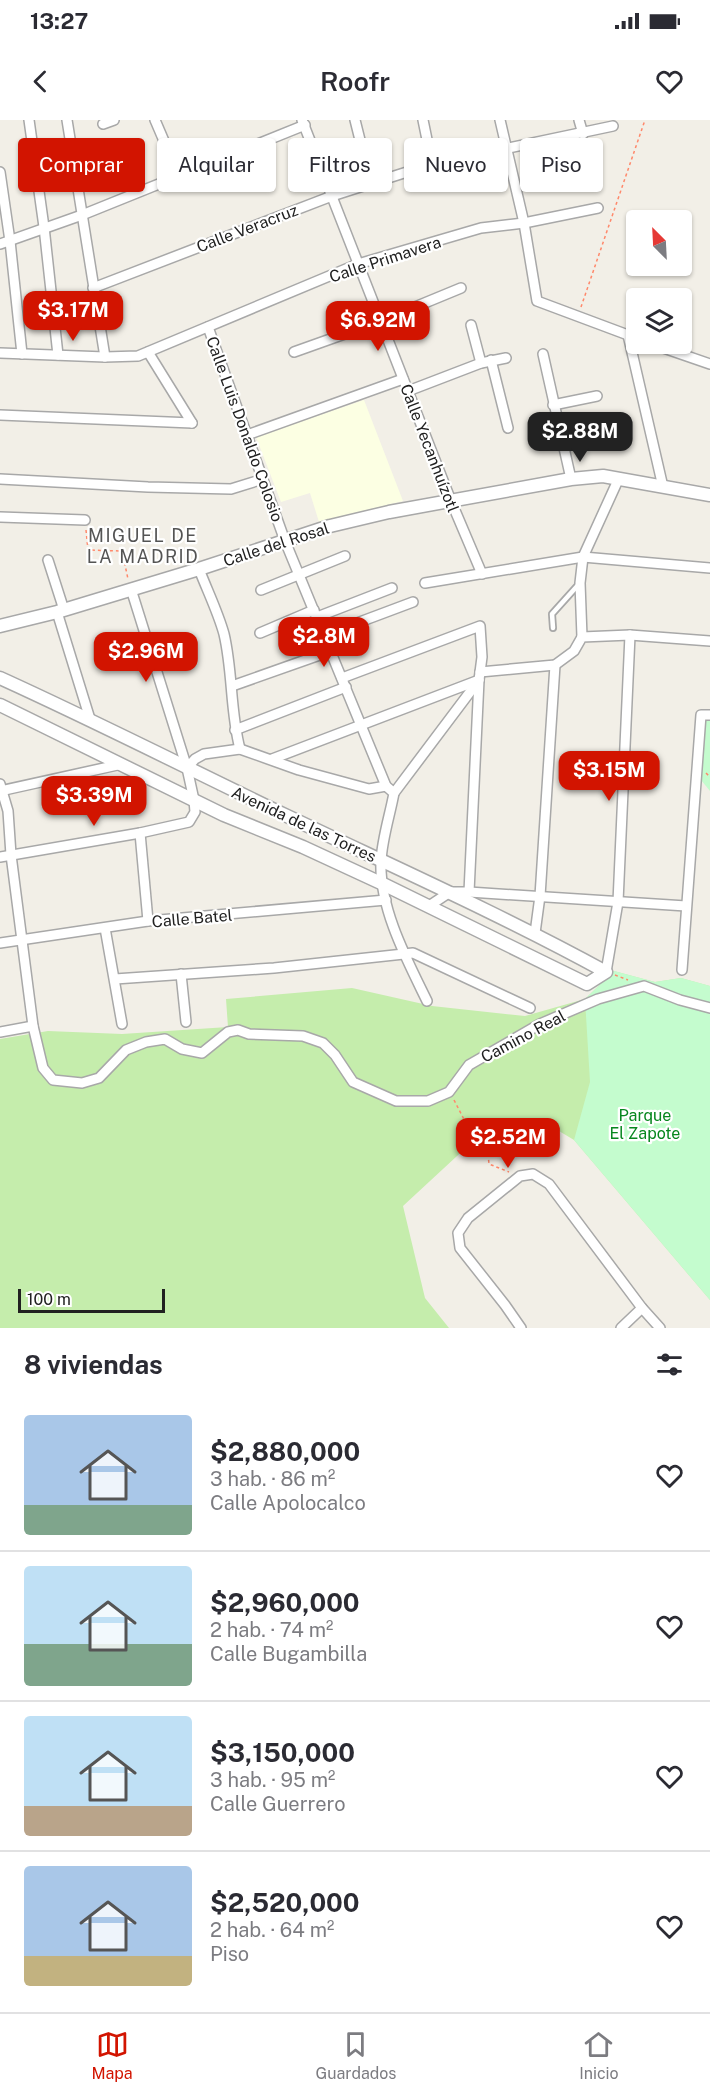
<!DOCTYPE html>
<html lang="es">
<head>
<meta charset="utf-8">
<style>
	body { margin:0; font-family:"Public Sans",sans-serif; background:#f7f7f7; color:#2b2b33; height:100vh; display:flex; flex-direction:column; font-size:22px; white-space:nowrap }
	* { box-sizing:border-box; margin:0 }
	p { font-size:20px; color:#7c7c81 }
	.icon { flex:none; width:33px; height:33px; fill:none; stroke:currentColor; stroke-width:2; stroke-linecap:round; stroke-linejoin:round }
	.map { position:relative; height:1208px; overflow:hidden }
	.panel { display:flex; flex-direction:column; background:#fff; flex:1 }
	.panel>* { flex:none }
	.banner { position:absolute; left:18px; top:18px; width:675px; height:54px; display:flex; gap:12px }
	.needle { width:39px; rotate:336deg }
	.tools { position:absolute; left:626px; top:90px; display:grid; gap:12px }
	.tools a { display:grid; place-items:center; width:66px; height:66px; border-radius:6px; background:#fff; box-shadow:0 2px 4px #0004; font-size:30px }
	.scale { position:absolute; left:18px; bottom:15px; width:147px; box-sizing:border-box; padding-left:6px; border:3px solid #212121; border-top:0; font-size:16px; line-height:21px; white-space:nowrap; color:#212121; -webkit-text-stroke:4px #fff; paint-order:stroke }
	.price { position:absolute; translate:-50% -51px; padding:0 14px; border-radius:12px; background:#d21400; color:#fff; font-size:20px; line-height:39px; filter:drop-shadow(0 2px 3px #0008) }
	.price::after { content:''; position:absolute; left:50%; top:36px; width:18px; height:14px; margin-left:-9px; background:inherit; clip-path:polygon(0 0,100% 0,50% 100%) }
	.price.on { background:#222; color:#fff }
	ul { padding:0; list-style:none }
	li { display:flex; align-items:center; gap:18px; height:150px; padding:0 24px }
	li+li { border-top:2px solid #e1e1e2 }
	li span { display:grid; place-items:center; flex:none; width:168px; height:120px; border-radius:6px; color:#555 }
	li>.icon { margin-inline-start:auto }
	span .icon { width:72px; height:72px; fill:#fffc; stroke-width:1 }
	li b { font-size:26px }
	h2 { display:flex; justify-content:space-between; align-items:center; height:72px; padding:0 24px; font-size:26px }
	.pill { padding:0 21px; border-radius:6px; background:#fff; box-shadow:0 2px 4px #0004; font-size:21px; line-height:54px }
	.pill.on { background:#d21400; color:#fff }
	.status { display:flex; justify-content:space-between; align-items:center; height:42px; padding:0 30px; background:#fff; direction:ltr }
	.status svg { height:16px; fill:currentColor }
	header { display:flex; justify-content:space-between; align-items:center; height:78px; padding:0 24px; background:#fff; font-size:27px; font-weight:600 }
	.dock { display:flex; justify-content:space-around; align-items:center; height:84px; border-top:2px solid #e1e1e2; background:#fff; font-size:16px; color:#7c7c81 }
	.dock a { display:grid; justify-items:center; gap:3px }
	.dock .on { color:#d21400 }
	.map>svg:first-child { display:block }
</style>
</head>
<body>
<div class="status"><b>13:27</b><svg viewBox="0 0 49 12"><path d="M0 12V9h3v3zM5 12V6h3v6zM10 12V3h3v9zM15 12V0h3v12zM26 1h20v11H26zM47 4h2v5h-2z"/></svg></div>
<header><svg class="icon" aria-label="back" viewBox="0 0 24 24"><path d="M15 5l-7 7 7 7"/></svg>Roofr<svg class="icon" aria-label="heart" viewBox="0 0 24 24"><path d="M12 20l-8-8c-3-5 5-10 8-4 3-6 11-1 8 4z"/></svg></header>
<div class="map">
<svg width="710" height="1208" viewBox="0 0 710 1208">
	<rect width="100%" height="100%" fill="#f2efe7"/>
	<path fill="#fcffe3" d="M364 280 403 381 319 402 310 373 281 382 256 317Z"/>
	<path fill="#c5edac" d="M614 851 655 862 681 858 710 866V1180L574 1020 554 1008 504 1003 470 1024 403 1086 425 1178 449 1208H0V919L48 911 122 914 228 907 226 879 352 868 432 886 525 896 585 879Z"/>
	<g fill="#c4fcce">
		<path d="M704 600H710V671L701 660Z"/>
		<path d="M614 851 655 862 681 858 710 866V1180L574 1020 590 962 585 879Z"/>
	</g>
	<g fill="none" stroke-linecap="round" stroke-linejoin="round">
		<g stroke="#a8a8a8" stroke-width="8">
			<path id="service" d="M553 508 552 494 579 464"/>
		</g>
		<g stroke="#a8a8a8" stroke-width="12">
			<g id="minor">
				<path d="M29 0 44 107 58 235"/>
				<path d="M67 0 105 237"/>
				<path d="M155 0 179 56"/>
				<path d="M302 0 451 381 482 454"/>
				<path d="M355 0 371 64"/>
				<path d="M423 0 432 44"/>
				<path d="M500 0 524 103 537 181 636 218"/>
				<path d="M579 0 583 14"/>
				<path d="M103 4 114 0"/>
				<path d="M0 52 10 121 22 234"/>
				<path d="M78 66 124 50"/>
				<path d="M0 124 82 95 305 5"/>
				<path d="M93 168 332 76 432 44 613 6"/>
				<path d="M471 205 481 243"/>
				<path d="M208 207 285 421 386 666 394 673C390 695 382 719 381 741 379 788 407 840 427 881"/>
				<path d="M628 215 663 367"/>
				<path d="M652 224 710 244"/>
				<path d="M148 232 192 303"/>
				<path d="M294 232 381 201 461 168"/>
				<path d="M0 233 105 237 138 236 358 144 481 108 524 103 598 88"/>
				<path d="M543 234 571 359"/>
				<path d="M491 240 508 308"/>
				<path d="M408 271 481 243 506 238"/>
				<path d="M553 285 597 276"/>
				<path d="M0 295 192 303"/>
				<path d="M247 315 403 259"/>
				<path d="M0 359 148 367 231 369 263 359"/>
				<path d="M0 397 85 400"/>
				<path d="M48 440 64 490"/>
				<path d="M199 449C207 470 218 492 224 514 233 552 230 591 240 629"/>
				<path d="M425 463 583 437 710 448"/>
				<path d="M261 470 345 436"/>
				<path d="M57 492 90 599"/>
				<path d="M317 497 392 468"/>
				<path d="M260 513 314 490"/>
				<path d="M325 515 413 482"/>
				<path d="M582 517 580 463 583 437 619 358"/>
				<path d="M480 552 555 545 574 531 582 517 630 515 710 521"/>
				<path d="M342 558 480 506 482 537 479 560 469 772"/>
				<path d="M232 566 331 531"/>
				<path d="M235 610 346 567"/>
				<path d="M272 639 479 560"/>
				<path d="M187 648 195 639 204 634 240 629 299 650 369 669 386 666"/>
				<path d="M0 664 8 691 11 735 33 906 43 948 53 960 82 963 99 958 126 930 146 922 165 919 182 929 202 933 228 912 238 910 249 914 303 916 323 923 335 935 353 962 396 981H428L449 972 469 945 540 904 598 879 644 866 680 880 710 888"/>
				<path d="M0 671 122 644"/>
				<path d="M394 673 479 560"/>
				<path d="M140 713 148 801"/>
				<path d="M0 737 140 713 189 702 195 692 194 680 187 648 131 469"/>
				<path d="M429 786 450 772H469L686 786"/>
				<path d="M105 808 122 904"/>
				<path d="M535 813 540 776 555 545"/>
				<path d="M0 823 148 801 386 780"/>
				<path d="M682 850 701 595H710"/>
				<path d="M606 852 618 782 630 515"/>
				<path d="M181 854 186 902"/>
				<path d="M115 859 274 848 413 833 530 888"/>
				<path d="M0 912 33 906"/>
				<path d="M521 1208 505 1185 460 1128 458 1113 468 1098 520 1056 533 1054 549 1064 642 1188 660 1208"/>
				<path d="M621 1208 642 1188"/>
			</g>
		</g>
		<g stroke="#a8a8a8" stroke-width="15">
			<g id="tertiary">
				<path d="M0 506 57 492 199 449 330 406 389 392 571 359 603 356 710 375"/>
				<path d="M0 558C97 602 191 650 287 696 394 747 502 795 606 852L587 864 383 764 303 727 224 695 0 585"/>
			</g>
		</g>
		<g stroke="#ff886b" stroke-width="1.5" stroke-dasharray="3 3" stroke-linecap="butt">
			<path d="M581 187 645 0"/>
			<path d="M86 410 88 430 122 431 128 459"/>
			<path d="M706 653 710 657"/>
			<path d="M615 855 628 860"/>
			<path d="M454 980 469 1009 474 1025 488 1034 489 1044 509 1052"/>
		</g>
		<use href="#service" stroke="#fff" stroke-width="4.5"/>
		<use href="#minor" stroke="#fff" stroke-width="9"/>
		<use href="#tertiary" stroke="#fff" stroke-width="12"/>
	</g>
	<g text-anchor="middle" stroke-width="4.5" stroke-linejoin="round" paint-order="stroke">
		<g font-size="16" fill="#212121" stroke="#fff">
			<text transform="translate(247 108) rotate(-21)" y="6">Calle Veracruz</text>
			<text transform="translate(385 139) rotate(-18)" y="6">Calle Primavera</text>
			<text transform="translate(245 309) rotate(70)" y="6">Calle Luis Donaldo Colosio</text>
			<text transform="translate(430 328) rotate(69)" y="6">Calle Yecanhuízotl</text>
			<text transform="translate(276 424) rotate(-18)" y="6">Calle del Rosal</text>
			<text transform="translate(304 704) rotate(25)" y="6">Avenida de las Torres</text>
			<text transform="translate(192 798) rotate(-5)" y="6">Calle Batel</text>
			<text transform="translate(523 916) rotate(-28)" y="6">Camino Real</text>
		</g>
		<g font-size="16" fill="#07871e" stroke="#fff">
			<text x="645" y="1001">Parque<tspan x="645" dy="18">El Zapote</tspan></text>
		</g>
		<g font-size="18" letter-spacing="1.5" fill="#545454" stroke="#fff">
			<text x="143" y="422">MIGUEL DE<tspan x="143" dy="21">LA MADRID</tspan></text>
		</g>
	</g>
</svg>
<div class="tools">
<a><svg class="needle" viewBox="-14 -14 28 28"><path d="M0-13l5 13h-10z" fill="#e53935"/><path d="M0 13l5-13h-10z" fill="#7c7c81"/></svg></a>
<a><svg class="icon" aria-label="layers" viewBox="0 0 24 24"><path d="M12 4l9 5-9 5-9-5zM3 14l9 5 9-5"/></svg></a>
</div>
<div class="scale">100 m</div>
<b class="price" style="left:73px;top:222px">$3.17M</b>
<b class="price" style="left:378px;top:232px">$6.92M</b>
<b class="price on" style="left:580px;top:343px">$2.88M</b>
<b class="price" style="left:324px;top:548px">$2.8M</b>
<b class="price" style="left:146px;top:563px">$2.96M</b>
<b class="price" style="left:609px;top:682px">$3.15M</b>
<b class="price" style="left:94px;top:707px">$3.39M</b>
<b class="price" style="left:508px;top:1049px">$2.52M</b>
<div class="banner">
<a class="pill on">Comprar</a>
<a class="pill">Alquilar</a>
<a class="pill">Filtros</a>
<a class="pill">Nuevo</a>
<a class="pill">Piso</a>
</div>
</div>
<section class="panel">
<h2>8 viviendas<svg class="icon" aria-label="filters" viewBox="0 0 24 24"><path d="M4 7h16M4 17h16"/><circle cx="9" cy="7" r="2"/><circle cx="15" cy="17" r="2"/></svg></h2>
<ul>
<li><span style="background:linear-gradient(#a9c7e8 75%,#7fa58c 0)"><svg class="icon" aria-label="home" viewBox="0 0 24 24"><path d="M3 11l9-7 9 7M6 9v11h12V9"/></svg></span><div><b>$2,880,000</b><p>3 hab. · 86 m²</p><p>Calle Apolocalco</p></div><svg class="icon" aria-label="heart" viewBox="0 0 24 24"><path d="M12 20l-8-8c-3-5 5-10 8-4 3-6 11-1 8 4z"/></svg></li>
<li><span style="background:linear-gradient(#bfe0f5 65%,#7fa58c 0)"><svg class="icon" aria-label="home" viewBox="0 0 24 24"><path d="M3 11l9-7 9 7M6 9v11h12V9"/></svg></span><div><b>$2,960,000</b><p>2 hab. · 74 m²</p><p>Calle Bugambilla</p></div><svg class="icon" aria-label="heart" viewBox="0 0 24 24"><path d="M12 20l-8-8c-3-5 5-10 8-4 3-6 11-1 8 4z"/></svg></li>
<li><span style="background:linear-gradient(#bfe0f5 75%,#b9a48a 0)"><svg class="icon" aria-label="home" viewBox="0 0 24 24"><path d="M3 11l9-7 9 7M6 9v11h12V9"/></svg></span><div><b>$3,150,000</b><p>3 hab. · 95 m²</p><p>Calle Guerrero</p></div><svg class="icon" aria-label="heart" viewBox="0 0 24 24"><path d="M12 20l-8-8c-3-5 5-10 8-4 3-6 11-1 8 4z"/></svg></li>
<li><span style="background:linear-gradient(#a9c7e8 75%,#c2b280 0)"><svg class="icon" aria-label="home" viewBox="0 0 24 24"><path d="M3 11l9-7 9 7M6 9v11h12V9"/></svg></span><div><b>$2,520,000</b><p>2 hab. · 64 m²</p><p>Piso</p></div><svg class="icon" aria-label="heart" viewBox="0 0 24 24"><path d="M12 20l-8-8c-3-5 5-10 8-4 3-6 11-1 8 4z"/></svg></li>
</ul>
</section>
<nav class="dock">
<a class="on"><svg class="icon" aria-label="map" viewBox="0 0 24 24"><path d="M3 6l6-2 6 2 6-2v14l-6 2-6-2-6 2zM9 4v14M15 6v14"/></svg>Mapa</a>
<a><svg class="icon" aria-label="saved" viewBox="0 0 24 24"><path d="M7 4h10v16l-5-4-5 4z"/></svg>Guardados</a>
<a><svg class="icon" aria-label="home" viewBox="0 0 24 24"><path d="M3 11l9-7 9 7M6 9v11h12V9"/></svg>Inicio</a>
</nav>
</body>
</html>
